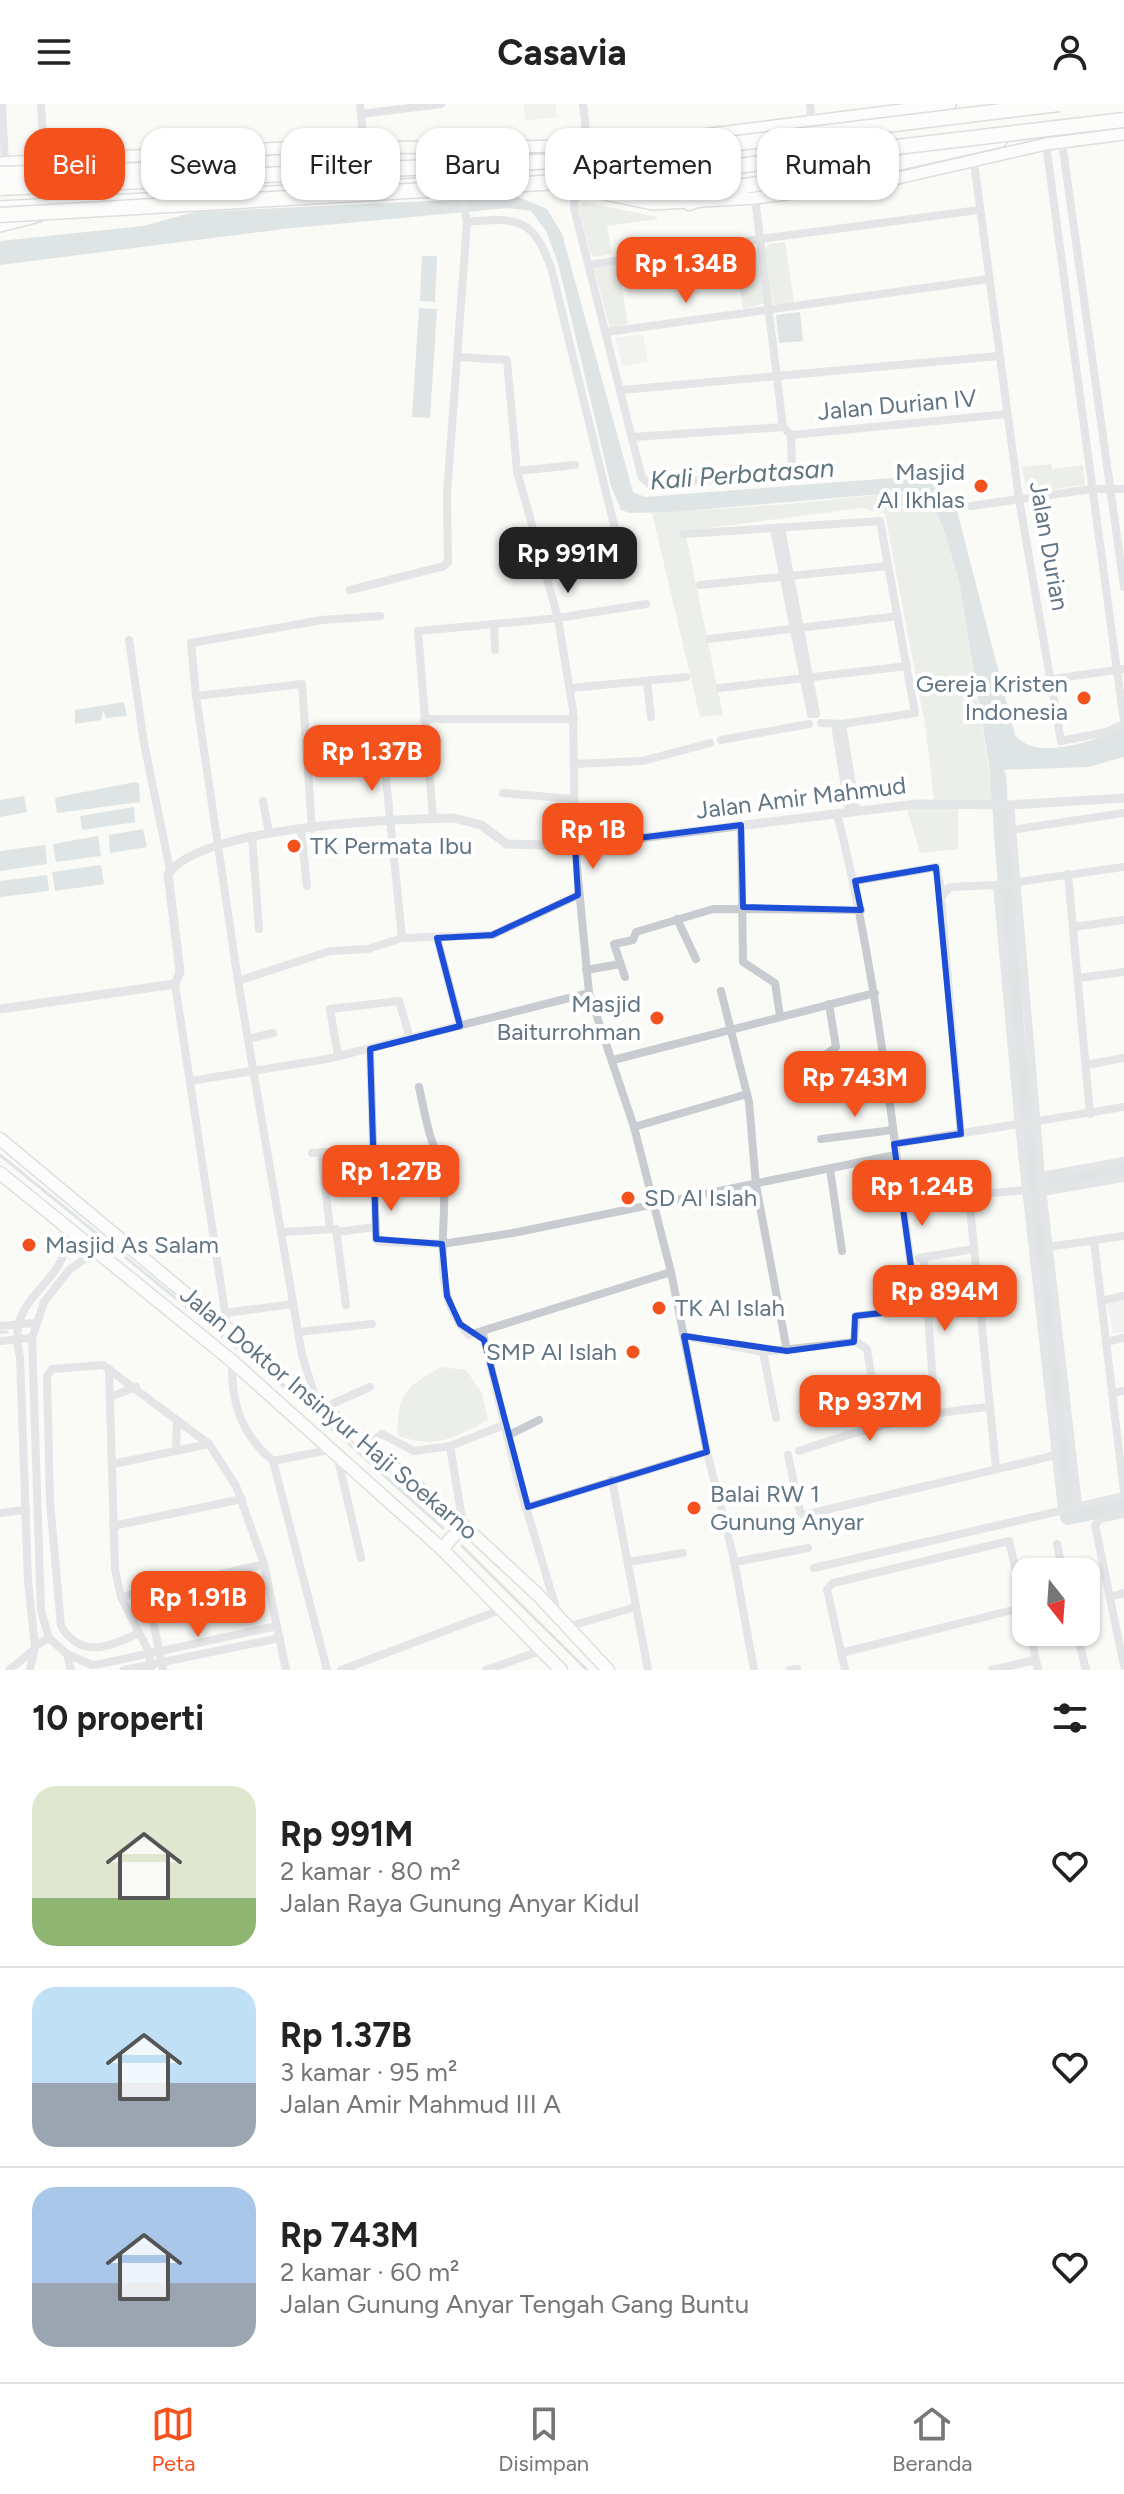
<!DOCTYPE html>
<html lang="id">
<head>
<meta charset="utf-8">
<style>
	body { margin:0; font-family:Figtree,sans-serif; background:#f6f6f6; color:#222; height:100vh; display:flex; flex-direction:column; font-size:30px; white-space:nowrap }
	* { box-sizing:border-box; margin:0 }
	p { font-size:26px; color:#767676 }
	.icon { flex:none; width:44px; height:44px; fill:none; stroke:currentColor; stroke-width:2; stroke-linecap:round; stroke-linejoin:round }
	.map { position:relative; height:1566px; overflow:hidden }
	.details { display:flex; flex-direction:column; background:#fff; flex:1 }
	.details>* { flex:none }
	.banner { position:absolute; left:24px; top:24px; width:1076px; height:72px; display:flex; gap:16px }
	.needle { width:52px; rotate:163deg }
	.controls { position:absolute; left:1012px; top:1454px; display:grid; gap:16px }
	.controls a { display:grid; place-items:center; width:88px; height:88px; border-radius:16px; background:#fff; box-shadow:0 2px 6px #0004; font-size:40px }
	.price { position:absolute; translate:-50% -68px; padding:0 18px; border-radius:16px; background:#f4521d; color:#fff; font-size:26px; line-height:52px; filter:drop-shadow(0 2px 4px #0008) }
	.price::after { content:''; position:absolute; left:50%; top:48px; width:24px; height:18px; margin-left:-12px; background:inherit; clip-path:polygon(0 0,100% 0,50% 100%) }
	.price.active { background:#222; color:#fff }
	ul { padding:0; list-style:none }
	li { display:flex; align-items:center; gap:24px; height:200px; padding:0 32px }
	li+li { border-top:2px solid #e0e0e0 }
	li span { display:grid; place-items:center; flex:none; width:224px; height:160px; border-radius:24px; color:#555 }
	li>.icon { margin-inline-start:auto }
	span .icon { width:96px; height:96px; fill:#fffc; stroke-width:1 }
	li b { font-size:34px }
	h2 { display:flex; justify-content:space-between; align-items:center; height:96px; padding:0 32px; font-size:34px }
	.tag { padding:0 28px; border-radius:24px; background:#fff; box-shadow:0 2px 6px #0004; font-size:28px; line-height:72px }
	.tag.active { background:#f4521d; color:#fff }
	header { display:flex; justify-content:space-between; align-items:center; height:104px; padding:0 32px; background:#fff; font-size:36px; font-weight:700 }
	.menu { display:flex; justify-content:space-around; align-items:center; height:112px; border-top:2px solid #e0e0e0; background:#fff; font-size:22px; color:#767676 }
	.menu a { display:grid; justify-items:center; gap:4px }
	.menu .active { color:#f4521d }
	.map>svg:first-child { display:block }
</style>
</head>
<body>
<header><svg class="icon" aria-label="menu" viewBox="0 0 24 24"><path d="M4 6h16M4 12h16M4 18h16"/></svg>Casavia<svg class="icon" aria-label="person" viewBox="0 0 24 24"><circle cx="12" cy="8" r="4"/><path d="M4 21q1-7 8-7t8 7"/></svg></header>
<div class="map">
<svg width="1124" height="1566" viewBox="0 0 1124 1566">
	<rect width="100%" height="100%" fill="#fafaf7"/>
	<g fill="#e8e9e8">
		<path d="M523 0H555L557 13 526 17Z"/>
		<path d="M643 230 648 258 622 262 615 234Z"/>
		<path d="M1124 1194V1228L1113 1230 1107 1196Z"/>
	</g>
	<g fill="#dbe2d8">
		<path d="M584 98 657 113V115L607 122 612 150 595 153 590 149 578 102Z"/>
		<path d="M785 138 794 198 776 201 772 198 765 144 770 140Z"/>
		<path d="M752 141 756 143 765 199 743 205 734 145Z"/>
		<path d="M618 161 628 220 610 224 594 165Z"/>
		<path d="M1051 360 1052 365 1083 361 1085 381 1027 389 1022 363Z"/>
		<path d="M836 361 837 372 798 375 797 364Z"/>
		<path d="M904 388 931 395 944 426 959 477 994 698 934 696 926 626 885 410 862 404 685 427 723 611 700 613 652 409 789 400Z"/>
		<path d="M906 702H958V745L920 749Z"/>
		<path d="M441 1263 466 1266 482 1289 488 1316C454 1334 437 1345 398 1332 396 1290 407 1282 441 1263Z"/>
	</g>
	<g fill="#becbcf">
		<path d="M518 93 547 105 562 130 633 388 645 393 893 374C919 374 943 378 956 403L1015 631C1037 659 1097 635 1124 624V653L1088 663 999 666 1000 692H994L959 477 944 426 931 395 904 388 672 408 630 409 621 406 611 382 558 159 546 127 531 107 508 104 283 125 0 161V137L143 122 195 108Z"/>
		<path d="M422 152H437L435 198 420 197Z"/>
		<path d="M419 204 437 205 430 314 412 313Z"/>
		<path d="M800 208 803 237 779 239 776 211Z"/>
		<path d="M124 598 127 612 106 614 103 606 101 616 75 620V606Z"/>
		<path d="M135 678 139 680 140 698 57 709 55 695 58 693Z"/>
		<path d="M24 692 27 708 0 713V696Z"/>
		<path d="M134 703 135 718 82 726 80 712Z"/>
		<path d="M143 725 147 743 110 749 109 731Z"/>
		<path d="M98 732 101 752 56 758 53 740Z"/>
		<path d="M45 741 47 760 0 767V747Z"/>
		<path d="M101 761 104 780 55 787 52 768Z"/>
		<path d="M47 771 49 787 0 793V777Z"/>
	</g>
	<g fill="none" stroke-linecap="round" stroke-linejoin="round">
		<g stroke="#becbcf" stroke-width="3">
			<path d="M0 1051 101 1133"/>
			<path d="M113 1143 294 1291 443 1424"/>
			<path d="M0 1228H7"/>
			<path d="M462 1442 587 1566"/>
		</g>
		<g stroke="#becbcf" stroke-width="16">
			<path d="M998 672 1016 923 1068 1413 1124 1401"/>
			<path d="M1033 1081 1124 1065"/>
		</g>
		<g stroke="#b9bfc4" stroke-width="14">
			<g id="secondary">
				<path d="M0 59 285 44 615 42 950 0"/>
				<path d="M561 81 653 100 755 94 885 77 1046 40 1124 30"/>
				<path d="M0 103 476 77"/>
				<path d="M0 122 39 112"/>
			</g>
		</g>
		<g stroke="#babfc3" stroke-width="15">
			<g id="primary">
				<path d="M0 1035 463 1421 538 1491 608 1566"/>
				<path d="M0 1069 232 1257 442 1445 561 1566"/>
				<path d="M442 1445 463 1421"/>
			</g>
		</g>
		<g stroke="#babec1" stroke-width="17">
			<path id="motorway" d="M689 99 731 84 889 61 1000 36"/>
		</g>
		<g stroke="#c8ccd0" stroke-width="8">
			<path d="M2 0 5 59"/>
			<path d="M41 0 45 57"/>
			<path d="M360 0 364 42"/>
			<path d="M583 0 588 43"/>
			<path d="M810 0 812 19"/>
			<path d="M361 10 441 0"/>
			<path d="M1062 38 1124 483"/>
			<path d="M1046 40 1124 618"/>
			<path d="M974 58 1019 395 1061 637 1106 628 1124 620"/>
			<path d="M576 85 574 104 642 374 650 380 785 369 792 365 791 331 783 323 760 135 979 106"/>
			<path d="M467 118C519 113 534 114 552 167L615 425 610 432 539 450"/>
			<path d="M589 161 760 135 755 94"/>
			<path d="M607 228 989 175"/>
			<path d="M459 253 507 256 517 367 558 514 573 606 575 742 589 889 634 1023 671 1168 707 1348 733 1451 754 1566"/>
			<path d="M622 286 999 252"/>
			<path d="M791 331 1007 310"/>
			<path d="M633 333 783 323"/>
			<path d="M517 367 575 361"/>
			<path d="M971 402 1092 385H1124"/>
			<path d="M781 424 816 610"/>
			<path d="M774 425 811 610"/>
			<path d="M684 430 880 417 915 609 842 620 821 619"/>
			<path d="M700 481 888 462"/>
			<path d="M350 486 444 462 448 458 447 390 467 118 460 83"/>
			<path d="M494 520 495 546"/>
			<path d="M709 535 898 512"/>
			<path d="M129 536 144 639 170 766"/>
			<path d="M1052 575 1124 565"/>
			<path d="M647 578 651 613"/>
			<path d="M571 584 686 573"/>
			<path d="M720 584 907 562"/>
			<path d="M196 592 302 580 312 725"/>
			<path d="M424 615H574"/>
			<path d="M842 620 856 706"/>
			<path d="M835 621 849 707"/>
			<path d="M369 634 425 629"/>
			<path d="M721 636 809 620"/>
			<path d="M384 655 402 834"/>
			<path d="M574 660 642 657 710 639"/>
			<path d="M503 689 574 695"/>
			<path d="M263 697 269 729"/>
			<path d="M1010 701 1042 1084 1078 1401"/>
			<path d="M837 709C878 872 894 1039 917 1205"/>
			<path d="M433 714 418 527 558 514 646 500"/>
			<path d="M741 721 743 858 775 879 780 912"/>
			<path d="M301 726 307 782"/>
			<path d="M1011 726 1124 709"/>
			<path d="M252 732 259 825"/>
			<path d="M1068 770 1090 1010"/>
			<path d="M855 777 936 763 942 789"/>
			<path d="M997 781 1124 763"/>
			<path d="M677 815 696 855"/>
			<path d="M1073 823 1124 816"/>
			<path d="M437 834 460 922"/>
			<path d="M586 866 620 860"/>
			<path d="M625 873 614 840 633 836 636 828 713 805 861 806"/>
			<path d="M1078 874 1124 868"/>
			<path d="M238 877 330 847 368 845 402 834 492 831 578 791"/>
			<path d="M175 880 227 1221"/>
			<path d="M721 887 749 998 756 1081 787 1247"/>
			<path d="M829 900 836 943 828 949 834 987"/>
			<path d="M248 935 273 929"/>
			<path d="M370 945 376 1135 379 1138 442 1140 513 1129 895 1051"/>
			<path d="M338 952 330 905 399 897 410 934"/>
			<path d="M613 956 875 889"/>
			<path d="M1086 961 1124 954"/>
			<path d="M190 977 327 955 589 889"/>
			<path d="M419 983C423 1000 426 1020 432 1037 435 1046 441 1056 443 1065 450 1119 426 1188 469 1231L671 1168"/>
			<path d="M634 1023 747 990"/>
			<path d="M961 1030 941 793 950 783 997 781 1019 1022 1062 1405"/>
			<path d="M821 1035 893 1026"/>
			<path d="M895 1040 1124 1003"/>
			<path d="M321 1048 330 1124"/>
			<path d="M312 1049 373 1045"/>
			<path d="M830 1065 842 1147"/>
			<path d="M1041 1072 1124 1057"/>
			<path d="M1042 1088 1124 1074"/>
			<path d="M969 1093 996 1364"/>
			<path d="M902 1097 1026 1086"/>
			<path d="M281 1128 336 1125 346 1201"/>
			<path d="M337 1128 375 1123"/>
			<path d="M1094 1137 1124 1388"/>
			<path d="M1048 1143 1124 1132"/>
			<path d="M919 1154 974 1145"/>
			<path d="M924 1154 935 1307"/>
			<path d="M1101 1197 1124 1192"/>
			<path d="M225 1209 293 1200"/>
			<path d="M0 1222 35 1219"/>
			<path d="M298 1228 372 1220"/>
			<path d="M483 1230 517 1373 558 1511"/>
			<path d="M684 1232 763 1248 854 1238 857 1212 926 1204"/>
			<path d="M0 1237 32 1234"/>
			<path d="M855 1237 867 1245 872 1277"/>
			<path d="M1106 1238 1124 1234"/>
			<path d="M763 1248 776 1314"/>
			<path d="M232 1257C231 1299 241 1330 273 1357L327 1566"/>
			<path d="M109 1265 115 1465 121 1493 149 1548 151 1566"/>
			<path d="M1112 1289 1124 1287"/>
			<path d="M112 1292 136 1283"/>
			<path d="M317 1298 302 1251 238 877 196 592 191 539 322 516 380 512"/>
			<path d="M324 1307 334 1299 370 1283"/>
			<path d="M507 1332 539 1316"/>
			<path d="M366 1342 382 1330 414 1347 450 1342 504 1321"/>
			<path d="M450 1342 463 1421"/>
			<path d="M176 1347 177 1316"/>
			<path d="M799 1347C862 1325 921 1309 988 1303"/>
			<path d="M788 1351 800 1408 804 1411 1056 1351"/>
			<path d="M338 1355 361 1454"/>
			<path d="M273 1357 329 1346"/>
			<path d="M113 1360 209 1340"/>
			<path d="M612 1376 648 1566"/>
			<path d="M528 1403 707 1348"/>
			<path d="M0 1409 26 1406"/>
			<path d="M1124 1410 1100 1415 1095 1421 1124 1562"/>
			<path d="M113 1422 242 1395"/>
			<path d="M1057 1440 1063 1468"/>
			<path d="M628 1458 683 1449"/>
			<path d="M735 1458 808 1444"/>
			<path d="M814 1464 1124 1392"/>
			<path d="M147 1487 264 1460"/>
			<path d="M121 1493 147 1487 163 1566"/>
			<path d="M1110 1493 1124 1489"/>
			<path d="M567 1523 636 1503"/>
			<path d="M1030 1528 1038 1566"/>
			<path d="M1077 1528 1086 1566"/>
			<path d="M137 1530C108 1543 81 1555 61 1522L50 1398 47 1272 52 1265 103 1261 209 1340 236 1382 264 1460 286 1566"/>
			<path d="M49 1534 41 1507 32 1234 44 1198 69 1166 96 1147"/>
			<path d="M49 1534 67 1550 71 1566"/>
			<path d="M35 1542 28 1477 20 1253C2 1183 80 1182 62 1121"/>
			<path d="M841 1549 1025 1503"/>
			<path d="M67 1550 92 1561 100 1560 277 1522"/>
			<path d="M9 1566 31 1548"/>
			<path d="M30 1566 35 1542 49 1534"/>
			<path d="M124 1566 280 1534"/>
			<path d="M341 1566 503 1505"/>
			<path d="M486 1566 543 1546"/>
			<path d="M790 1566 797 1565"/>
			<path d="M845 1566 827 1485 833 1479 1009 1437 1026 1510"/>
			<path d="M992 1566 1035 1556"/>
		</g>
		<path stroke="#c8ccd0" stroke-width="9" d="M0 905 175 880 180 868 168 770C202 722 395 715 454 714L481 721 507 740 575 742 917 700 1010 701 1124 694"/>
		<use href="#secondary" stroke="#fff" stroke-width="11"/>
		<use href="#primary" stroke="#fff" stroke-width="12"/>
		<use href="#motorway" stroke="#fff" stroke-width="14"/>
		<g stroke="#babec1" stroke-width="17" stroke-linecap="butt">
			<g id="motorway-bridge">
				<path d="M0 70 148 66"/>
				<path d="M0 84 615 54 1059 0"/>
				<path d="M0 111 644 73 1124 16"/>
			</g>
		</g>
		<use href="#motorway-bridge" stroke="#fff" stroke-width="14"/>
	</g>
	<path d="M0 0H1124V1566H0ZM741 721 743 803 861 806 855 777 936 763 961 1030 894 1040 917 1205 855 1212 854 1238 787 1247 684 1232 707 1348 528 1403 484 1236 460 1220 447 1192 442 1140 376 1135 370 945 460 922 437 834 492 831 578 791 575 742Z" fill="#fafaf7" fill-opacity=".55" fill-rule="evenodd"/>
	<path fill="none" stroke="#1d4ed8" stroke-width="6" stroke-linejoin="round" d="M741 721 743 803 861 806 855 777 936 763 961 1030 894 1040 917 1205 855 1212 854 1238 787 1247 684 1232 707 1348 528 1403 484 1236 460 1220 447 1192 442 1140 376 1135 370 945 460 922 437 834 492 831 578 791 575 742Z"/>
	<g fill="#f4521d" stroke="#fff" stroke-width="3">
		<circle cx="981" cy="382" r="8"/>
		<circle cx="1084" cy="594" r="8"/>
		<circle cx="294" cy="742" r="8"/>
		<circle cx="657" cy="914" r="8"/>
		<circle cx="628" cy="1094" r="8"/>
		<circle cx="29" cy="1141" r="8"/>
		<circle cx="659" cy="1204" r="8"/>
		<circle cx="633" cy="1248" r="8"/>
		<circle cx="694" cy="1404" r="8"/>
	</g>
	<g text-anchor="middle" stroke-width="8" stroke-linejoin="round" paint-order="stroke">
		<g font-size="24" fill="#627585" stroke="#fff">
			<text transform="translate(897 301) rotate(-5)" y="8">Jalan Durian IV</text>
			<text transform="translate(1049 442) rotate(80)" y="8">Jalan Durian</text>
			<text transform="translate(801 694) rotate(-7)" y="8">Jalan Amir Mahmud</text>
			<text transform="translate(329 1309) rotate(40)" y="8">Jalan Doktor Insinyur Haji Soekarno</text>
		</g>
		<g font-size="24" fill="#627585" stroke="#fff" text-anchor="start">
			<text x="965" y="376" text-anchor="end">Masjid<tspan x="965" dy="28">Al Ikhlas</tspan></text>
			<text x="1068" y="588" text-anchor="end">Gereja Kristen<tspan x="1068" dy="28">Indonesia</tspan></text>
			<text x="310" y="750">TK Permata Ibu</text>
			<text x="641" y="908" text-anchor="end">Masjid<tspan x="641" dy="28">Baiturrohman</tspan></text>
			<text x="644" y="1102">SD Al Islah</text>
			<text x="45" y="1149">Masjid As Salam</text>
			<text x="675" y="1212">TK Al Islah</text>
			<text x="617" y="1256" text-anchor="end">SMP Al Islah</text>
			<text x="710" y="1398">Balai RW 1<tspan x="710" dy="28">Gunung Anyar</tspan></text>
		</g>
		<g font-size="26" font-style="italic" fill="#5d757e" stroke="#fff">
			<text transform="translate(742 370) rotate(-4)" y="9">Kali Perbatasan</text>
		</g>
	</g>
</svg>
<div class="controls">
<a><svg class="needle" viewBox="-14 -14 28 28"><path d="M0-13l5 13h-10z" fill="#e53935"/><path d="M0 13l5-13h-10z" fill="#767676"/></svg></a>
</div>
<b class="price" style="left:686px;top:201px">Rp 1.34B</b>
<b class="price active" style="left:568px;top:491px">Rp 991M</b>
<b class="price" style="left:372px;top:689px">Rp 1.37B</b>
<b class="price" style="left:593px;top:767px">Rp 1B</b>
<b class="price" style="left:855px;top:1015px">Rp 743M</b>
<b class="price" style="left:391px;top:1109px">Rp 1.27B</b>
<b class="price" style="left:922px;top:1124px">Rp 1.24B</b>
<b class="price" style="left:945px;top:1229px">Rp 894M</b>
<b class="price" style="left:870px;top:1339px">Rp 937M</b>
<b class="price" style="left:198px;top:1535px">Rp 1.91B</b>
<div class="banner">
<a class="tag active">Beli</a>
<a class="tag">Sewa</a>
<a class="tag">Filter</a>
<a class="tag">Baru</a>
<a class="tag">Apartemen</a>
<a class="tag">Rumah</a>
</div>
</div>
<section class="details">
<h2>10 properti<svg class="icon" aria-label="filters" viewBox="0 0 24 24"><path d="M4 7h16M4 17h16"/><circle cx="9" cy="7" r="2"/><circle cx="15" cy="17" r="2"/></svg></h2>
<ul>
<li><span style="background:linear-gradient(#dfe7d0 70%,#8fb573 0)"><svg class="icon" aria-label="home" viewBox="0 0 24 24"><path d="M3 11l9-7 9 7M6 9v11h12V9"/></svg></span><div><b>Rp 991M</b><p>2 kamar · 80 m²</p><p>Jalan Raya Gunung Anyar Kidul</p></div><svg class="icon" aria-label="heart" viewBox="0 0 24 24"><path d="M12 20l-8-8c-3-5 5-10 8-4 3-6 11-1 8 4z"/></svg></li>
<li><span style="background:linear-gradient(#bfe0f5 60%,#9aa5b1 0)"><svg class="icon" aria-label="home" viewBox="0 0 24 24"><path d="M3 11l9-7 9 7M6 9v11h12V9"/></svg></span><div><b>Rp 1.37B</b><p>3 kamar · 95 m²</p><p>Jalan Amir Mahmud III A</p></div><svg class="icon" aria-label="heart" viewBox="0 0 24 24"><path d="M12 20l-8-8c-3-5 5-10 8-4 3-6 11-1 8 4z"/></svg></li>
<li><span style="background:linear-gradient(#a9c7e8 60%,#9aa5b1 0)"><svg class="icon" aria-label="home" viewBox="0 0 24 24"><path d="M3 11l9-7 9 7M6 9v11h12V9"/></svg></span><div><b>Rp 743M</b><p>2 kamar · 60 m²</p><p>Jalan Gunung Anyar Tengah Gang Buntu</p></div><svg class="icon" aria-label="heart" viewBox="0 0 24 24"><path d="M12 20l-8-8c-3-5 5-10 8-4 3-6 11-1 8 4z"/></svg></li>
</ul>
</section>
<nav class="menu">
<a class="active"><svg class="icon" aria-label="map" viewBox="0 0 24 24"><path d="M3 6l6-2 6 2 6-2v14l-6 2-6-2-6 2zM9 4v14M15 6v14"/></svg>Peta</a>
<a><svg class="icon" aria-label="saved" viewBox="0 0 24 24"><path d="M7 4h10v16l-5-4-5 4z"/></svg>Disimpan</a>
<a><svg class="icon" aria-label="home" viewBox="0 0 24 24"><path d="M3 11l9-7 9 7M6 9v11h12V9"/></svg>Beranda</a>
</nav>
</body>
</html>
